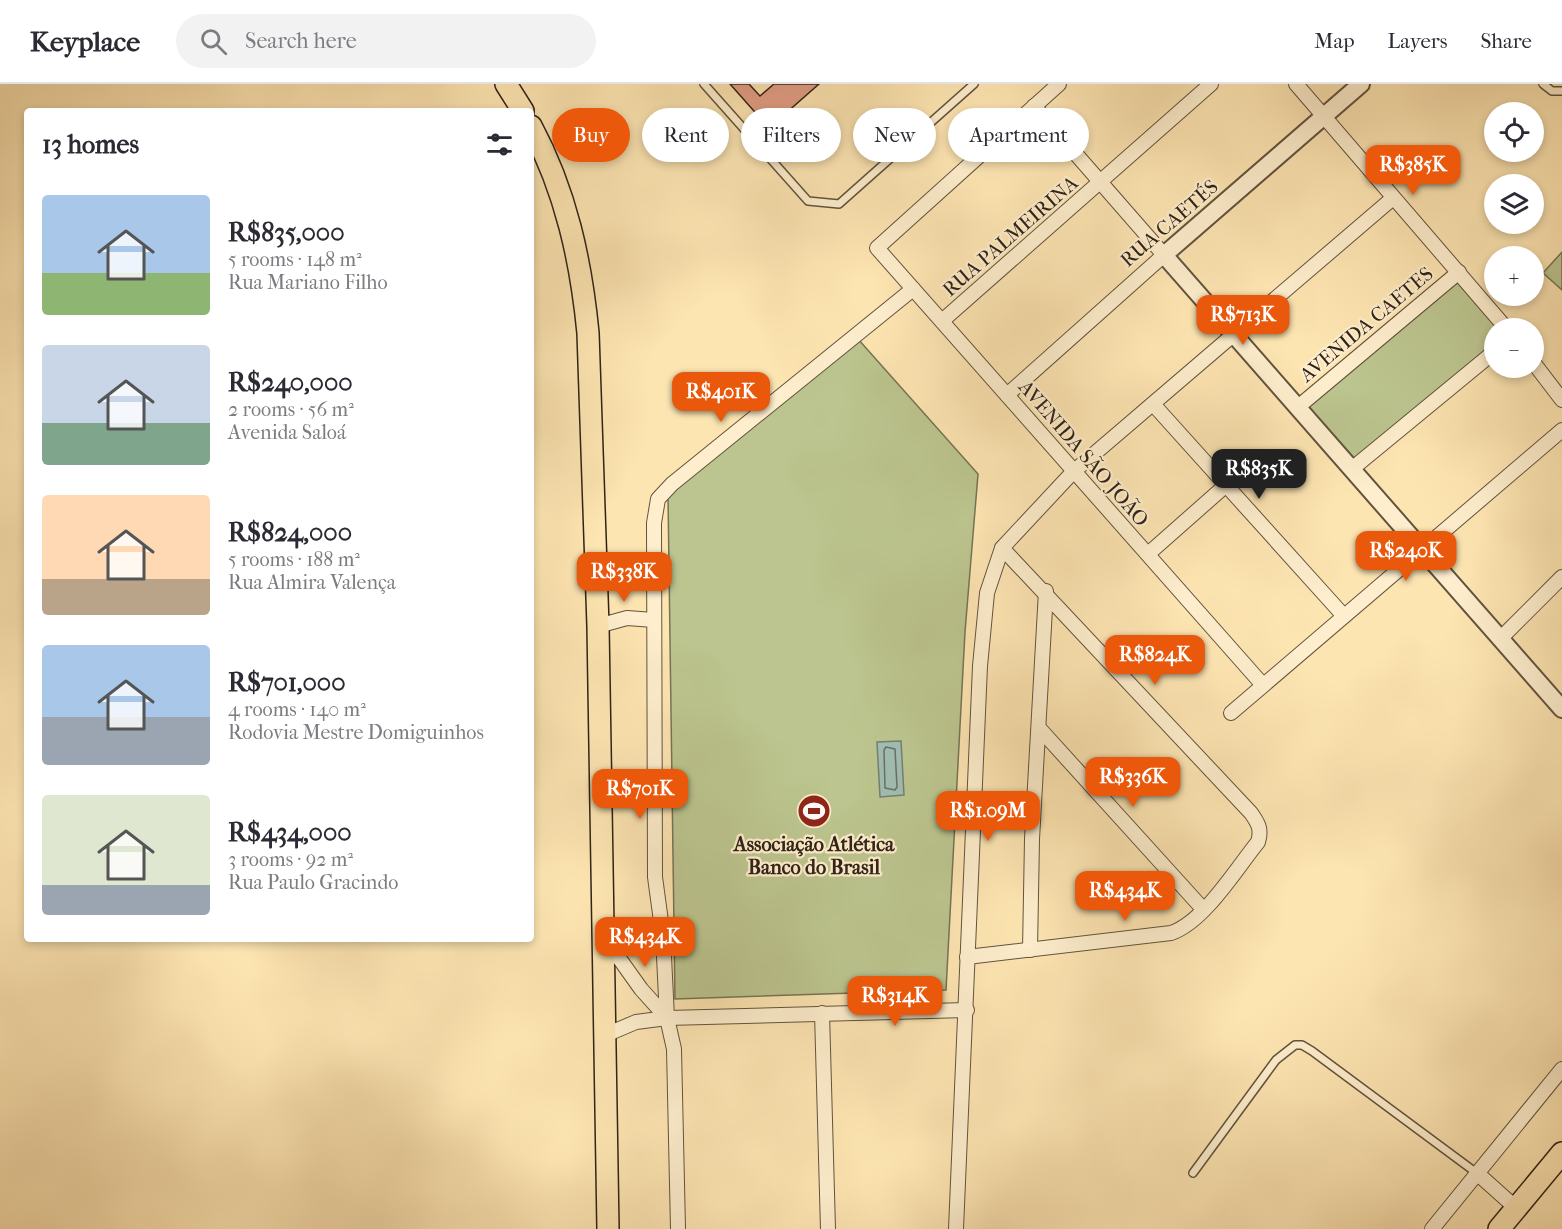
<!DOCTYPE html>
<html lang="en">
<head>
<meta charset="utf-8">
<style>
	body { margin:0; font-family:"IM FELL French Canon",serif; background:#f2f2f3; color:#2b2b33; height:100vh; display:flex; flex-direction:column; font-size:22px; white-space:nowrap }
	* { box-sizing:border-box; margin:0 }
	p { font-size:20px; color:#7c7c81 }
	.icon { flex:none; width:33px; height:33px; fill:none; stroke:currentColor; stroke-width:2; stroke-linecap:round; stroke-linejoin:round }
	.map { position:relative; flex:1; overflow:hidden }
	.side { position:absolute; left:24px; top:24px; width:510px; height:834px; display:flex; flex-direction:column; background:#fff; border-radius:6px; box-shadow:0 3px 9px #0003 }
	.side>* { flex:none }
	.banner { position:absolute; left:552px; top:24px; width:570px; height:54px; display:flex; gap:12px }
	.controls { position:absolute; left:1484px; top:18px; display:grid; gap:12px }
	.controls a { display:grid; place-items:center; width:60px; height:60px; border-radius:50%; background:#fff; box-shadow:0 3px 9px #0003; font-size:30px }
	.price { position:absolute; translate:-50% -51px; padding:0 14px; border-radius:12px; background:#ea580c; color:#fff; font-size:20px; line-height:39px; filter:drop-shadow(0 2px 3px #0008) }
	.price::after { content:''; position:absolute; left:50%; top:36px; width:18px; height:14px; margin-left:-9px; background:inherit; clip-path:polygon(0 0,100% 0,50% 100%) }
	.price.selected { background:#222; color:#fff }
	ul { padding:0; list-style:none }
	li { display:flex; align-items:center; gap:18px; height:150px; padding:0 18px }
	li span { display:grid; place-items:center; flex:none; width:168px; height:120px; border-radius:6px; color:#555 }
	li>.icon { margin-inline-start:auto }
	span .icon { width:72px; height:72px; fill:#fffc; stroke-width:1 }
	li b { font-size:26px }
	h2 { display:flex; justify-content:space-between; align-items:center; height:72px; padding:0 18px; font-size:26px }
	.tag { padding:0 21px; border-radius:27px; background:#fff; box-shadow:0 3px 9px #0003; font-size:21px; line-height:54px }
	.tag.selected { background:#ea580c; color:#fff }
	header { display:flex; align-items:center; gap:36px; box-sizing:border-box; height:84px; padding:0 30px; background:#fff; border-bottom:2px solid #e1e1e2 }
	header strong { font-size:28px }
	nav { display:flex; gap:33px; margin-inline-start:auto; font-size:21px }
	.search { width:420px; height:54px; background:#f2f2f3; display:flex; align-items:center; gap:15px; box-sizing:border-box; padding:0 21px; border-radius:33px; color:#7c7c81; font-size:22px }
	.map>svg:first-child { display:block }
</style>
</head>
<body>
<header>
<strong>Keyplace</strong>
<div class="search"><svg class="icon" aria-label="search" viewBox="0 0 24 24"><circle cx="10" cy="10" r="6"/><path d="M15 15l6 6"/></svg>Search here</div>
<nav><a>Map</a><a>Layers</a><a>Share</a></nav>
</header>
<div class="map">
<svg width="1562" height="1145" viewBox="0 0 1562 1145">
	<rect width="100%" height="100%" fill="#fde5b2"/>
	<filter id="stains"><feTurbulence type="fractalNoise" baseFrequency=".00333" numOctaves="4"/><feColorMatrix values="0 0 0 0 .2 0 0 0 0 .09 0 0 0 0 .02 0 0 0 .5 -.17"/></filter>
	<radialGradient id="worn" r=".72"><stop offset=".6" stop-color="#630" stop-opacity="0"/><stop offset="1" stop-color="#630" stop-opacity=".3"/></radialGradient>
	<g fill="#bcc58f" stroke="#767454" stroke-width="1.5">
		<path d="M1562 168V206L1543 189Z"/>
		<path d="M1456 197 1498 244H1494V259L1352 376 1306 323Z"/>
		<path d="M858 255 978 390 965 548 946 906 675 915 668 412Z"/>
	</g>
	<path fill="#a1beb3" stroke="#738075" stroke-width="1.5" d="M901 657 904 711 880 713 877 658Z"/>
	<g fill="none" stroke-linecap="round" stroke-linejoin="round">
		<path stroke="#687066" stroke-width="1.5" d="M886 663 895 665 897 703 895 706 885 704 884 666Z"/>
	</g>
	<path fill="#e29d84" stroke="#2f2218" stroke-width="1.5" d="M730 0H749L760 12 774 0H819L769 44Z"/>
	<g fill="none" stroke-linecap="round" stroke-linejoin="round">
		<g stroke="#62533e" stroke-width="10">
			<g id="service">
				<path d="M704 0 808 117 839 120 974 0"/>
				<path d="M1543 0 1552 7H1562"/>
				<path d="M1193 1089 1276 976 1295 961H1302L1312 967 1478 1090"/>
			</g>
		</g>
		<g stroke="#62533e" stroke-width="16">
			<g id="minor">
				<path d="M1059 0 877 164 1262 600"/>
				<path d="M1296 0 1506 244"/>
				<path d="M942 237 1211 0"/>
				<path d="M1533 278 1562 316"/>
				<path d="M1007 311 1164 171 1034 22"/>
				<path d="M1153 320 1343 531"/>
				<path d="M1298 323 1459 188"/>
				<path d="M1353 384 1494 268"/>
				<path d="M1148 470 1225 402"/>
				<path d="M598 542 627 534 654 536"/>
				<path d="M1500 555 1562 493"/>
				<path d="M1231 629 1562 346"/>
				<path d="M1039 644 1203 825"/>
				<path d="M604 853 641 905 667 934"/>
				<path d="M1030 866 1032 755 1046 507"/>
				<path d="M967 873 1171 849C1204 838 1236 785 1258 758 1262 745 1258 739 1251 729L1002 464"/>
				<path d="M822 929 828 1145"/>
				<path d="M603 952 636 938 667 934 967 926"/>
				<path d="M1478 1090 1516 1124"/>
				<path d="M678 1145 674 965 667 934 663 852 655 793 654 439 658 415 672 400 913 205"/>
				<path d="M956 1145 980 582 987 509 1002 464 1073 388 1393 114"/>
				<path d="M1432 1145 1562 985"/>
			</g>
		</g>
		<g stroke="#62533e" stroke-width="20">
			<path id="tertiary" d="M1361 0 1164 171 1562 625"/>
		</g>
		<g stroke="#2f2218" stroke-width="24">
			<g id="primary">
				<path d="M506 0 523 27"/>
				<path d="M531 42C566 107 581 177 588 249L598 542 608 1145"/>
				<path d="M1499 1145 1562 1069"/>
			</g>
		</g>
		<use href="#service" stroke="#feeecd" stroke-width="7"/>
		<use href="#minor" stroke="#feeecd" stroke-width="14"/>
		<use href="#tertiary" stroke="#feeecd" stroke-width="16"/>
		<use href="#primary" stroke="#fde5b2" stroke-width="21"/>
	</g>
	<defs>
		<g id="stadium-disc" transform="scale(1.725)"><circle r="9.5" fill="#8f2418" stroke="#feeecd"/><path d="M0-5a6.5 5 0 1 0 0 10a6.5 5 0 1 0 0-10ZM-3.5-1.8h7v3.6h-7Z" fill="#fff"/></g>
	</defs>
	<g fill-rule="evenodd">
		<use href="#stadium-disc" x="814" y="727"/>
	</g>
	<g text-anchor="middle" stroke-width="4.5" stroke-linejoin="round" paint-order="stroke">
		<g font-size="20" fill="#2f2218" stroke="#feeecd">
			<text transform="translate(1169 139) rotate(-41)" y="7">RUA CAETÉS</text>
			<text transform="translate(1010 152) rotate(-41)" y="7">RUA PALMEIRINA</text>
			<text transform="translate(1366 240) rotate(-40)" y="7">AVENIDA CAETES</text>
			<text transform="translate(1084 369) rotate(49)" y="7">AVENIDA SÃO JOÃO</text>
		</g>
		<g font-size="20" font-weight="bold" fill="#2f2218" stroke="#feeecd">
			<text x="814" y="767">Associação Atlética<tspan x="814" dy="23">Banco do Brasil</tspan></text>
		</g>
	</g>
	<rect width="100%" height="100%" filter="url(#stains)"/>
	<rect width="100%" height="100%" fill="url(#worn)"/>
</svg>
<div class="controls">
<a><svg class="icon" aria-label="locate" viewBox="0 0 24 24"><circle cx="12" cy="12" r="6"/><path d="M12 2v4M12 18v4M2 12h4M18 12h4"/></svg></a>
<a><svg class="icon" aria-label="layers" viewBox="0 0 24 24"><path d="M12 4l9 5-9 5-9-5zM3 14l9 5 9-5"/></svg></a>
<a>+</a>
<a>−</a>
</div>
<b class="price" style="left:1413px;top:112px">R$385K</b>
<b class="price" style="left:1243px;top:262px">R$713K</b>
<b class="price" style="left:721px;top:339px">R$401K</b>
<b class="price selected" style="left:1259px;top:416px">R$835K</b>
<b class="price" style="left:1406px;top:498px">R$240K</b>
<b class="price" style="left:624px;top:519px">R$338K</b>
<b class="price" style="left:1155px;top:602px">R$824K</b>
<b class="price" style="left:1133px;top:724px">R$336K</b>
<b class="price" style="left:640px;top:736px">R$701K</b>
<b class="price" style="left:988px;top:758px">R$1.09M</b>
<b class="price" style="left:1125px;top:838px">R$434K</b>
<b class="price" style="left:645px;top:884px">R$434K</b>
<b class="price" style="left:895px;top:943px">R$314K</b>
<div class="banner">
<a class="tag selected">Buy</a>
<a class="tag">Rent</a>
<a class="tag">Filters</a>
<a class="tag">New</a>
<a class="tag">Apartment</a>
</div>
<section class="side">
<h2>13 homes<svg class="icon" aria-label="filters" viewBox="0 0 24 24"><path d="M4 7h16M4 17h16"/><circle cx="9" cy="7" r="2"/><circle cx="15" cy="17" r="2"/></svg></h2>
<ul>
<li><span style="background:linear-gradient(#a9c7e8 65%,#8fb573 0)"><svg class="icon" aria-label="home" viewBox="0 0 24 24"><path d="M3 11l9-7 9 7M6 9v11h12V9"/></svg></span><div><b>R$835,000</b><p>5 rooms · 148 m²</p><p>Rua Mariano Filho</p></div></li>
<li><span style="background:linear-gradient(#c9d6e8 65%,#7fa58c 0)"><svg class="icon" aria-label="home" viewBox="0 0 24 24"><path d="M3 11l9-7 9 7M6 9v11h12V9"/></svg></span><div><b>R$240,000</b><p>2 rooms · 56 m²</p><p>Avenida Saloá</p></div></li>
<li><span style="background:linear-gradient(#ffd9b3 70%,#b9a48a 0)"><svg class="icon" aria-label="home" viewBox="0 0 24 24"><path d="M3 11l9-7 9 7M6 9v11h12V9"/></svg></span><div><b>R$824,000</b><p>5 rooms · 188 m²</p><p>Rua Almira Valença</p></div></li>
<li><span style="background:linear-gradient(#a9c7e8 60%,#9aa5b1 0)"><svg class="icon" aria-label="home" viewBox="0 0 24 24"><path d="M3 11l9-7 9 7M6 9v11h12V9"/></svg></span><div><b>R$701,000</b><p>4 rooms · 140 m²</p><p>Rodovia Mestre Domiguinhos</p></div></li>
<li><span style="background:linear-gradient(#dfe7d0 75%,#9aa5b1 0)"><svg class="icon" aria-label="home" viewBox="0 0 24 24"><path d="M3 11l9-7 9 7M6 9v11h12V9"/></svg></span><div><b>R$434,000</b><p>3 rooms · 92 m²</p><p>Rua Paulo Gracindo</p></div></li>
</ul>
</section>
</div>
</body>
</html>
